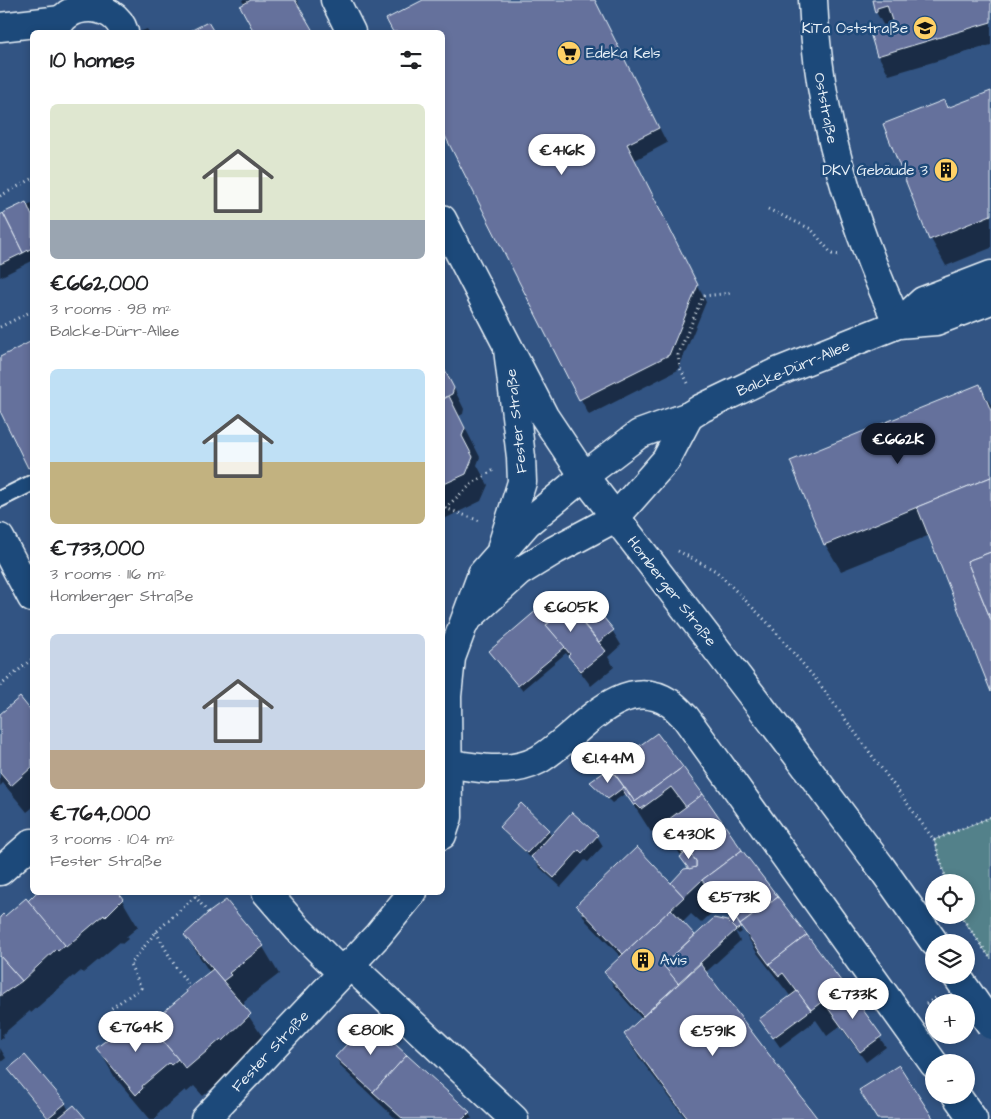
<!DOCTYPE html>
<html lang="en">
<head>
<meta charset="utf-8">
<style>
	body { margin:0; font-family:"Architects Daughter",sans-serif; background:#f6f6f6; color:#202124; height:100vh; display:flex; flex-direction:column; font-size:19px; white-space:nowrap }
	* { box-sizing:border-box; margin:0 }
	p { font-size:16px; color:#757577 }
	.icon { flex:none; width:28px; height:28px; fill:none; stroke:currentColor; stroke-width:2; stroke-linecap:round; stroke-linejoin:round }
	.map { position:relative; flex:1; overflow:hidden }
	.sheet { position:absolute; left:30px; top:30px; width:415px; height:865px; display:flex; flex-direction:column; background:#fff; border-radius:8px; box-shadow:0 2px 8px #0003 }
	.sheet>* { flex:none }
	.tools { position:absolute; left:925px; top:874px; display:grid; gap:10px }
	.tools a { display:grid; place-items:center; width:50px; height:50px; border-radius:50%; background:#fff; box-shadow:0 2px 8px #0003; font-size:25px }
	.price { position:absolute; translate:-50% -42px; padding:0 11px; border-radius:18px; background:#fff; color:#222; font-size:16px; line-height:32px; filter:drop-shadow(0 1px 2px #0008) }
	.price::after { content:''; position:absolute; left:50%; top:30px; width:15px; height:11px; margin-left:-8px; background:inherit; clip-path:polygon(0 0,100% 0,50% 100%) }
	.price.selected { background:#111827; color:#fff }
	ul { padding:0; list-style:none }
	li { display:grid; align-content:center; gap:10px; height:265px; padding:0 20px }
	li span { display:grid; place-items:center; height:155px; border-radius:8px; color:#555 }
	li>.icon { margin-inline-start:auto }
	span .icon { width:90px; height:90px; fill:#fffc; stroke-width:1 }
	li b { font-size:21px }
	h2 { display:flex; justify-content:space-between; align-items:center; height:60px; padding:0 20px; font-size:21px }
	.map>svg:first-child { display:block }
</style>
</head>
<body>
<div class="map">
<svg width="991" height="1119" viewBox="0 0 991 1119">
	<rect width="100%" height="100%" fill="#325483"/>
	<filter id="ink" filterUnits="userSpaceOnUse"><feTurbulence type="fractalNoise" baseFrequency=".02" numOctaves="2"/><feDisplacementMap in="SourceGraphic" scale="10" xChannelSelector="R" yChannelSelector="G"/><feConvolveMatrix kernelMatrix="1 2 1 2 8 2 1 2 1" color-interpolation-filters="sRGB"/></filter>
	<g filter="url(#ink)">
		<path fill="#52818a" stroke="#9db9c1" d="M991 817V959L960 915H966V882H947L934 840Z"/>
		<g fill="#0007">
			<path d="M242 0H297L300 7 298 8 313 32H255L241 6 244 5Z"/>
			<path d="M426 0H594L667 143 635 160 706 302 678 370 589 415 442 128V32H394L388 20Z"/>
			<path d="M874 0H991V45L889 75 878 55 885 28 876 12Z"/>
			<path d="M147 29 149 32H139Z"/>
			<path d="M991 92V248L946 266 931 239 944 102 948 109Z"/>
			<path d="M32 204V261L0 277V216Z"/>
			<path d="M32 342V473L0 408V358Z"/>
			<path d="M442 364 464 409 463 414 459 416 480 457 477 465 488 485 481 501 442 520Z"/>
			<path d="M980 386 991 405V688L930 535 841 571 825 544Z"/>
			<path d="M588 600 612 630 621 645 608 657 614 667 591 686 566 653 522 690 493 656 573 613Z"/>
			<path d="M20 699 32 714V808L27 812 3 783 0 786V715Z"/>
			<path d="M657 734 742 852 847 990 886 1047 866 1062 840 1026 827 1036 816 1020 780 1047 761 1020 791 997 757 953 733 913 730 915 721 904 701 923 691 914 682 923 695 937 739 927 742 932 739 934 735 931 740 941 705 973 816 1119H686L637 1055 625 1035 642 1019 614 987 606 972 621 957 586 921 578 906 671 884 685 871 690 870 665 830 657 836 653 831 651 832 626 793 612 803 592 783Z"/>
			<path d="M500 828 548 830 551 836H597L603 846 588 862 585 860 561 887 539 867 532 855 530 857Z"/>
			<path d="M122 900 138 927 126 937 128 939 122 944 120 942 83 973 81 971 74 977 73 976 31 1013 30 1011 2 1035 3 1037 0 1040V918L28 903Z"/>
			<path d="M225 902 263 947 279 974 244 1001 245 1003 242 1006 266 1042 203 1096 194 1086 187 1092 185 1090 157 1114 158 1116 155 1119H150L114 1076 98 1048 148 1026 210 973 186 936Z"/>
			<path d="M0 1048 6 1058 0 1063Z"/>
			<path d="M336 1058 469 1113 472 1119H396L342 1068Z"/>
			<path d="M9 1070 65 1103 69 1111 84 1119H48Z"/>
		</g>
		<g fill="#65719c" stroke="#e8f1f8">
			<path d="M251 0H295L313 31 309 32H254L240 6Z"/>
			<path d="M423 0H595L659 128 627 144 698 285 669 355 579 400 442 130V32H393L386 19Z"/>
			<path d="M872 0H991V22L877 56 870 33 893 24 887 5 877 8V12L875 13Z"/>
			<path d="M208 22 214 32H188Z"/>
			<path d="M991 91V215L929 240 883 124 944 100 947 108Z"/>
			<path d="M26 202 32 216V248L23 253 3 213Z"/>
			<path d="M3 213 23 253 0 264V215Z"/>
			<path d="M32 341V466L28 468 0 411V357Z"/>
			<path d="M442 365 454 388 452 394 442 399Z"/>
			<path d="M980 384 991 411V477L824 545 790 461Z"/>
			<path d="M449 396 465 428 462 436 473 457 466 474 442 485V400Z"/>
			<path d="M991 477V552L967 561 991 620V692L917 507Z"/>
			<path d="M991 552V620L967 561Z"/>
			<path d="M557 593 606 651 581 671 568 656 570 654 546 625 550 622 538 609Z"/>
			<path d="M588 599 614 630 599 642 573 611Z"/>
			<path d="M538 609 550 622 546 625 565 647 518 686 489 651Z"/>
			<path d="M20 697 32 712V767L11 786 0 773V714Z"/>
			<path d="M657 733 683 767 635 802 610 767Z"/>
			<path d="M683 767 703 794 686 807 671 787 641 809 636 804 634 806 622 789 624 787 635 802Z"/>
			<path d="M610 768 624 787 608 799 590 782Z"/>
			<path d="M703 794 742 850 702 880 684 897 671 883 684 869 696 867V861L688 851 683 854 661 825Z"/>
			<path d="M521 803 549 830 527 853 499 827Z"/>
			<path d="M572 812 598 835 582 853 579 850 554 878 531 857Z"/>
			<path d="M637 847 684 897 623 954 576 905Z"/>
			<path d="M742 850 778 897 740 925 726 903 721 905 702 880Z"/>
			<path d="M688 851 696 861V867L689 869 680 857Z"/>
			<path d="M37 892H118L123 899 105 917 104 915 66 947 28 901Z"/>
			<path d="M778 897 807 935 769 964 740 925Z"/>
			<path d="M26 898 65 945 58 951 56 949 22 981 0 956V917L3 914 5 916Z"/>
			<path d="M226 900 264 946 229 973 231 975 223 981 184 935 208 913Z"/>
			<path d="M671 909 695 935 663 965 679 983 643 1016 604 972Z"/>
			<path d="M734 916 741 927 736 930 727 921Z"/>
			<path d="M714 918 727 921 736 930 678 983 663 965Z"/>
			<path d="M807 935 844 985 811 1010 783 973 779 976 769 964Z"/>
			<path d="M0 956 22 981 0 996Z"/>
			<path d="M701 963V965L818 1119H688L624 1034Z"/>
			<path d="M213 969 251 1014 223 1041 221 1039 186 1069 149 1024 187 992 186 990Z"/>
			<path d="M847 988 882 1036 860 1052 825 1004Z"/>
			<path d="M797 991 811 1010 773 1038 759 1019Z"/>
			<path d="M139 1013 178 1059 171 1065 169 1063 142 1086 143 1088 136 1095 96 1048 109 1038 108 1036Z"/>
			<path d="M369 1020 407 1055 373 1092 335 1057Z"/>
			<path d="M25 1055 66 1103 48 1118 8 1069Z"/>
			<path d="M407 1055 470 1112 463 1119H403L373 1092Z"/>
			<path d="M899 1065 933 1118 932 1119H877L859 1090Z"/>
			<path d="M74 1105 86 1119H57Z"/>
		</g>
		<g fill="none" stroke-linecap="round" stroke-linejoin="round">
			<g stroke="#e8f1f8" stroke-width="19">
				<path id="service" d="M0 499 32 483"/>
			</g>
			<g stroke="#e8f1f8" stroke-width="31">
				<g id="minor">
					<path d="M813 0C818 117 850 218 898 324"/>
					<path d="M0 27 61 20"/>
					<path d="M56 32C63 0 115 0 124 32"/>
					<path d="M0 538 32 598"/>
					<path d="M502 546 522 482 521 457 508 349"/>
					<path d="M467 619 519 572 555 550 615 518"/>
					<path d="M447 763C476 768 511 775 538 760 575 740 620 670 670 703 676 707 681 713 686 718L934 1064"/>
					<path d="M442 835 448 817 447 696 451 658 482 574 527 523 584 476"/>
					<path d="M0 871 32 843"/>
					<path d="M266 892 298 929 341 972"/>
					<path d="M349 964 514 1119"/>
					<path d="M956 1095 973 1119"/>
					<path d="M205 1119 378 935 413 892"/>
				</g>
			</g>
			<g stroke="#e8f1f8" stroke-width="31">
				<g id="tertiary">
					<path d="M898 324 923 301 991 275"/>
					<path d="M584 476 639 434 689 416 702 408 775 373 898 324 936 321 991 300"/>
					<path d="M615 518 666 460 689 416"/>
				</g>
			</g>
			<g stroke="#e8f1f8" stroke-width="31">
				<g id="secondary">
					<path d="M335 0 351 32"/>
					<path d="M442 219 544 416 584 476 786 740 881 867 934 942"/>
				</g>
			</g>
			<g stroke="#e8f1f8" stroke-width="3" stroke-dasharray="1 4" stroke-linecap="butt">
				<path d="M0 196 32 179"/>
				<path d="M768 209 811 229 832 254 840 255"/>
				<path d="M0 327 32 311"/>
				<path d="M688 383 680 368 678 355 703 296 732 293"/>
				<path d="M445 508 474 482 494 470"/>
				<path d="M442 512 445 508 480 521"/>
				<path d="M678 551 716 571 769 624 818 682 934 840 947 882"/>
				<path d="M0 686 32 659"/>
				<path d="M934 840 991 817"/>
				<path d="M195 896 208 913"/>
				<path d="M960 915 991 959"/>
				<path d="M156 932 175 966 190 987"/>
				<path d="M926 1004 937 997"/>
				<path d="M113 1032 110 1009 141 988 130 964 156 932 200 892"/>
			</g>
			<use href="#service" stroke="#1f4a7a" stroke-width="15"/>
			<use href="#minor" stroke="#1f4a7a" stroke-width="28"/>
			<use href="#tertiary" stroke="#1f4a7a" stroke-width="28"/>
			<use href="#secondary" stroke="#1f4a7a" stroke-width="28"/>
			<g stroke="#e8f1f8" stroke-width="31" stroke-linecap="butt">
				<path id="secondary-bridge" d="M956 975 991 1025"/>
			</g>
			<use href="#secondary-bridge" stroke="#1f4a7a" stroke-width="28"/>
		</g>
	</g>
	<defs>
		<g id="school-disc" transform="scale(1.25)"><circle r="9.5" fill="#ffd166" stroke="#1f4a7a"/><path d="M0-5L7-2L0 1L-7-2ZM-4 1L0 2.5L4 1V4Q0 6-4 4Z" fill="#111"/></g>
		<g id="supermarket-disc" transform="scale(1.25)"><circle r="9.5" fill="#ffd166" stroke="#1f4a7a"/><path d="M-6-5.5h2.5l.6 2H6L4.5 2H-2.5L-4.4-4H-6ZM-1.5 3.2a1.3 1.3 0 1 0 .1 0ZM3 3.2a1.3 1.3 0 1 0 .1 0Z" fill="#111"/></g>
		<g id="building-disc" transform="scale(1.25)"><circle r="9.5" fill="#ffd166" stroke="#1f4a7a"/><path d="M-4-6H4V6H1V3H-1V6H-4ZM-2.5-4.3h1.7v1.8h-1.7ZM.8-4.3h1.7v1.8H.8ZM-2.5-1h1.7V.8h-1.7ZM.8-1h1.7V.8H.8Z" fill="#111"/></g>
	</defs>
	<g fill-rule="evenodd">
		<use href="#school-disc" x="925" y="28"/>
		<use href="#supermarket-disc" x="569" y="53"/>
		<use href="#building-disc" x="946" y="170"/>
		<use href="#building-disc" x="643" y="960"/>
	</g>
	<g text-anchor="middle" stroke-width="5" stroke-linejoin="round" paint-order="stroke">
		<g font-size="15" fill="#e8f1f8" stroke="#1f4a7a" text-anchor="end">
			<text x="908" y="33">KiTa Oststraße</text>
			<text x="586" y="58" text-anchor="start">Edeka Kels</text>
			<text x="928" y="175">DKV Gebäude 3</text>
			<text x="660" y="965" text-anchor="start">Avis</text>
		</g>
		<g font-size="15" fill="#e8f1f8" stroke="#1f4a7a">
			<text transform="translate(826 108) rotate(79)" y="5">Oststraße</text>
			<text transform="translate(793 368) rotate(-23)" y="5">Balcke-Dürr-Allee</text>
			<text transform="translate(516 421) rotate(-96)" y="5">Fester Straße</text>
			<text transform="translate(672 591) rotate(52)" y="5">Homberger Straße</text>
			<text transform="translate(270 1051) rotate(-47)" y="5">Fester Straße</text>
		</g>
	</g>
</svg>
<div class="tools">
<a><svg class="icon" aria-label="locate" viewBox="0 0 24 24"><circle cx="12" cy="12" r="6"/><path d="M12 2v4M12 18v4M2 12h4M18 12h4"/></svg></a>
<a><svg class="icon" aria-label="layers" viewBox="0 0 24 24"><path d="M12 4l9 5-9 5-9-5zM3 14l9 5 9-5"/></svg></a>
<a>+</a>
<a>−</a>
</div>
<b class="price" style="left:562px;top:176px">€416K</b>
<b class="price selected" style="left:898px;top:465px">€662K</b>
<b class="price" style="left:571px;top:633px">€605K</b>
<b class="price" style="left:608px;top:784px">€1.44M</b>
<b class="price" style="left:689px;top:860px">€430K</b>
<b class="price" style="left:734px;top:923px">€573K</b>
<b class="price" style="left:853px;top:1020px">€733K</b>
<b class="price" style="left:136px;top:1053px">€764K</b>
<b class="price" style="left:371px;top:1056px">€801K</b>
<b class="price" style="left:713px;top:1057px">€591K</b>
<section class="sheet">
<h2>10 homes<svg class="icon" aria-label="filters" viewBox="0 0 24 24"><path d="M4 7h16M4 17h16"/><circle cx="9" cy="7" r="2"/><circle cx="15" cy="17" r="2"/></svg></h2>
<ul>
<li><span style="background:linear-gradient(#dfe7d0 75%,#9aa5b1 0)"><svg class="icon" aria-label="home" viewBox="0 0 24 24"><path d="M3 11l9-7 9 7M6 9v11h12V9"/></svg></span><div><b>€662,000</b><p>3 rooms · 98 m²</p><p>Balcke-Dürr-Allee</p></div></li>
<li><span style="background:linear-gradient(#bfe0f5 60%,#c2b280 0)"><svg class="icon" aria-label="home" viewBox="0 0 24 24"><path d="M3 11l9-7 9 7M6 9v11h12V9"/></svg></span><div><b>€733,000</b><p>3 rooms · 116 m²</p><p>Homberger Straße</p></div></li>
<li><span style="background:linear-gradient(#c9d6e8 75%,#b9a48a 0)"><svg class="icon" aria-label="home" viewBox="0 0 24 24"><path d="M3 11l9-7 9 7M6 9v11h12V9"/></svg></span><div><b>€764,000</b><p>3 rooms · 104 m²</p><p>Fester Straße</p></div></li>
</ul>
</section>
</div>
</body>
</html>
